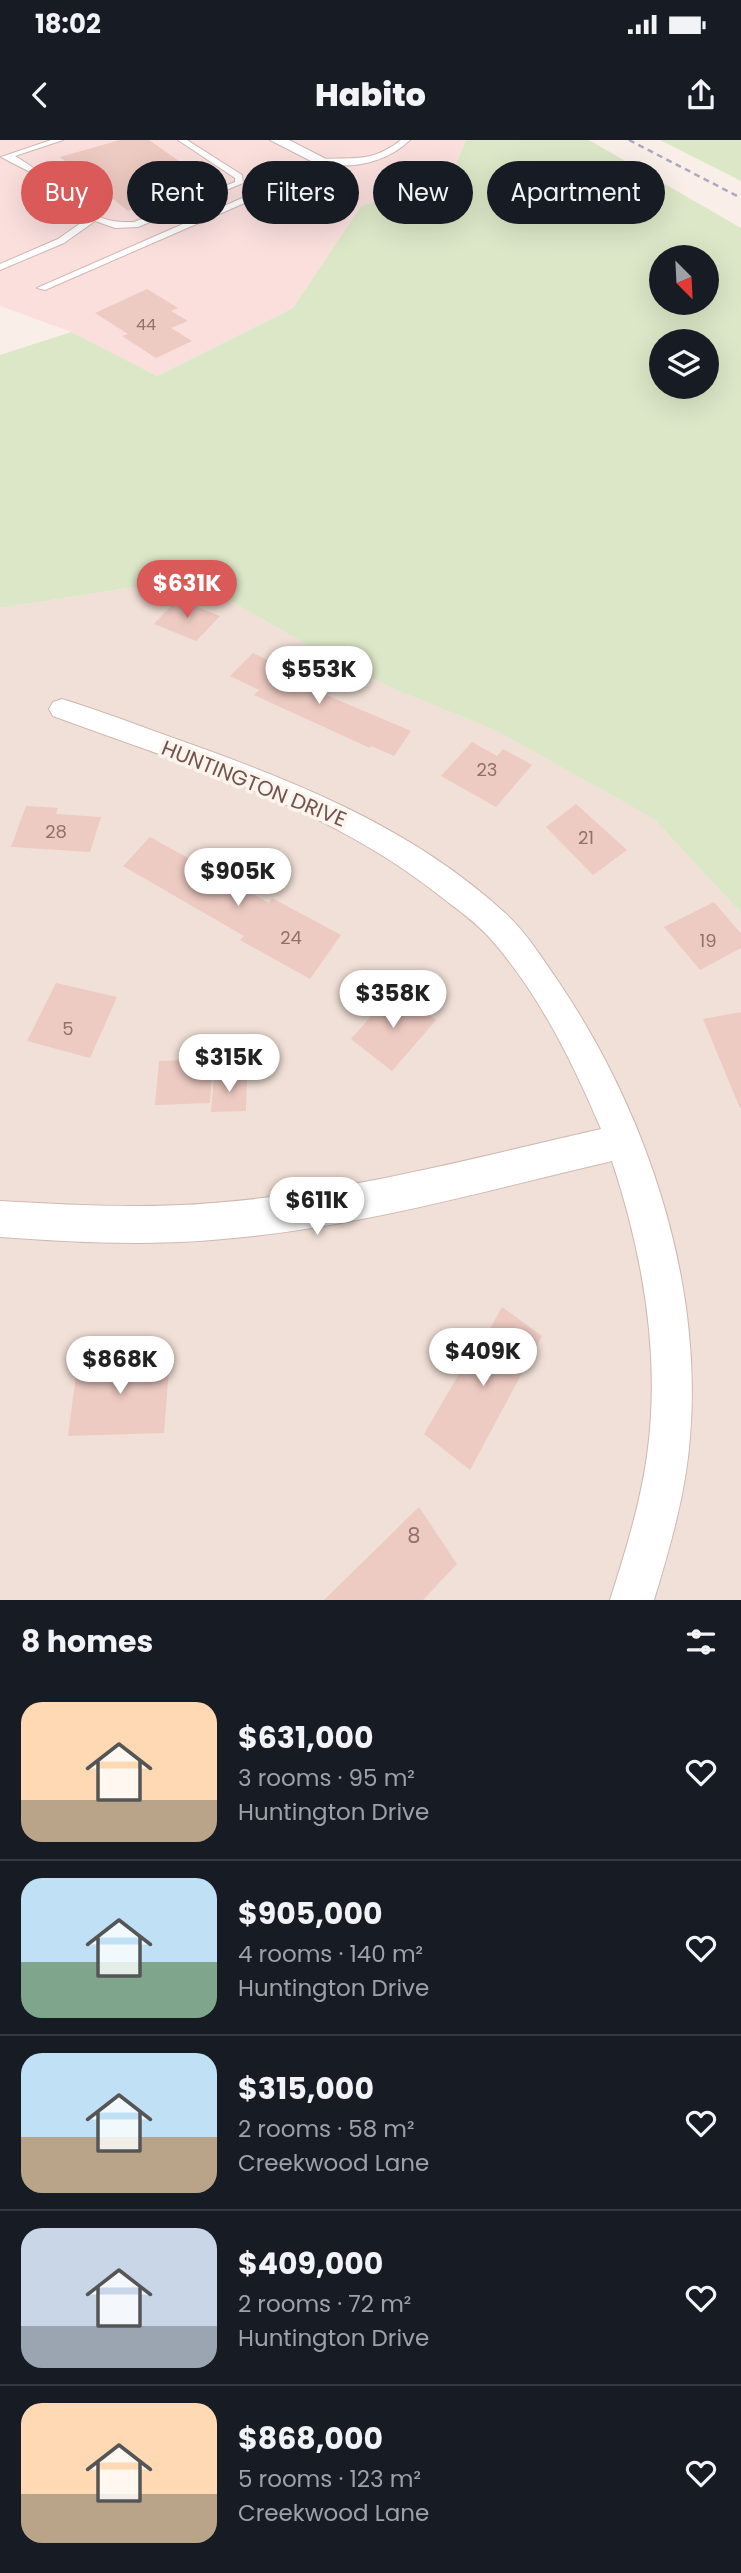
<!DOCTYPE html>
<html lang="en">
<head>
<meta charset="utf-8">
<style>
	body { margin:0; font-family:Poppins,sans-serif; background:#20242c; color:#f1f3f6; height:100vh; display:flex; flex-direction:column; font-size:26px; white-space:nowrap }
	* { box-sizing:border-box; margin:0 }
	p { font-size:23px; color:#9ea1a6 }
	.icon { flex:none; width:38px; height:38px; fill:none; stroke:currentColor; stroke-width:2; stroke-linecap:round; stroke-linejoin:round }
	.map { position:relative; height:1460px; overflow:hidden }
	.drawer { display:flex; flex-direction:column; background:#171b24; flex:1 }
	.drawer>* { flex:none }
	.top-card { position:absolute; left:21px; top:21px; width:700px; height:63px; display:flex; gap:14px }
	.needle { width:46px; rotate:156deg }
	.controls { position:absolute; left:649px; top:105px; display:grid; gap:14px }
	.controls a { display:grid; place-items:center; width:70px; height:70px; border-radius:50%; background:#171b24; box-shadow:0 7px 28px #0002; font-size:35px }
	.price { position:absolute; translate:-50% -60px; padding:0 16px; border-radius:24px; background:#fff; color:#222; font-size:23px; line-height:46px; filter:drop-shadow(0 2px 4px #0008) }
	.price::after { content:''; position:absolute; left:50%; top:42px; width:21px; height:16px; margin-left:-10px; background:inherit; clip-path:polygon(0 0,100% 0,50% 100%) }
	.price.selected { background:#d95a58; color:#fff }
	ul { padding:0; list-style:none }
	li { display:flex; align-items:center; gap:21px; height:175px; padding:0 21px }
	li+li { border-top:2px solid #363941 }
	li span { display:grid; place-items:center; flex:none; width:196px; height:140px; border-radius:21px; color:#555 }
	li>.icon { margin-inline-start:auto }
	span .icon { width:84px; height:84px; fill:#fffc; stroke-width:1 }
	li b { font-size:30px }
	h2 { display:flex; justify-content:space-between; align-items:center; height:84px; padding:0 21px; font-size:30px }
	.chip { padding:0 24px; border-radius:32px; background:#171b24; box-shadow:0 7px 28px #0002; font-size:24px; line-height:63px }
	.chip.selected { background:#d95a58; color:#fff }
	.status { display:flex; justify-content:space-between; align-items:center; height:49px; padding:0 35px; background:#171b24; direction:ltr }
	.status svg { height:19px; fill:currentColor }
	header { display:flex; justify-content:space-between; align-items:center; height:91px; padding:0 21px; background:#171b24; font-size:32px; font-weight:800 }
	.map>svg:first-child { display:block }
</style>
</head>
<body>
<div class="status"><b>18:02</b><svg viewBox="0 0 49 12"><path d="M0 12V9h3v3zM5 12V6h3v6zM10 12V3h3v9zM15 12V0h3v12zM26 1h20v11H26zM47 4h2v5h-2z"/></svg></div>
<header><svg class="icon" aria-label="back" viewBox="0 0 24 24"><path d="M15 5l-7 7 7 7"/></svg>Habito<svg class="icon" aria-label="share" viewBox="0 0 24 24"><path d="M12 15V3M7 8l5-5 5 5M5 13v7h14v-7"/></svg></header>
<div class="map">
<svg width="741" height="1460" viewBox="0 0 741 1460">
	<rect width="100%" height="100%" fill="#faefe8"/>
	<path fill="#f1e0d7" d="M191 438 309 506 394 549 495 590 654 679 741 773V1460H0V468Z"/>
	<path fill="#fadfdd" d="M0 0H466L451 36 361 66 293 168 157 236 71 192 0 166Z"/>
	<g fill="#dbe7c7" fill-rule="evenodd">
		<path d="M466 0H589L741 88V773L654 679 495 590 394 549 309 506 191 438 0 468V215L71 192 157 236 293 168 361 66 451 36ZM662 117H707V163H662ZM662 201H707V247H662Z"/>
		<path d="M660 0H741V41Z"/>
	</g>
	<g fill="#edcac2">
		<path d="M120 0H149L213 45 128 71 60 17Z"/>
		<path d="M147 149 178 168 171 171 188 181 171 188 192 201 156 218 122 196 128 194 95 173Z"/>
		<path d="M178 459 220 476 196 501 154 484Z"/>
		<path d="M253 513 304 537 298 543 411 591 394 616 371 606 370 608 254 555 259 550 230 536Z"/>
		<path d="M472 602 497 616 503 609 532 625 496 667 441 636Z"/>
		<path d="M576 664 627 710 593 735 546 687Z"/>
		<path d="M26 666 58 668 56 674 101 677 90 712 11 707Z"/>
		<path d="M150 697 269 763 272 758 341 795 310 839 240 800 244 796 123 726Z"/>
		<path d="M714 762 741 794V808L700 830 664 787Z"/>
		<path d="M56 843 117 857 90 918 27 901Z"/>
		<path d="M395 849 436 880 392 931 351 899Z"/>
		<path d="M741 872V968H740L703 879Z"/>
		<path d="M213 919 210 963 155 965 159 921Z"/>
		<path d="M247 936 246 971 211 972 214 937Z"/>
		<path d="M502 1167 542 1196 470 1330 424 1294 485 1189 488 1192Z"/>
		<path d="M170 1216 164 1293 68 1296 78 1219Z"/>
		<path d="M419 1367 457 1424 423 1460H324Z"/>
	</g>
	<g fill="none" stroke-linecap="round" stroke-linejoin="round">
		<g stroke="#ceb8b2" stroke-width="2">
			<g id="lane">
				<path d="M51 0H63L15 16C45 33 67 58 96 75 108 82 121 82 134 82L235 42V38L178 0H187L242 35 243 43 138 87 115 88 95 81 64 103 0 130V124L58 99 88 78 32 33 1 17Z"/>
				<path d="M401 0H410C389 20 360 28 332 25L45 150 37 148 322 23 321 19C354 17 372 23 401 0Z"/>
			</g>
		</g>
		<g stroke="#ceb8b2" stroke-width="2">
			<g id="street">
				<path d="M270 0H289L328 20 325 23H315Z"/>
				<path d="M62 559C101 571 140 586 179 600 295 641 413 688 505 773 526 792 542 818 558 841 646 971 703 1139 690 1297 686 1353 670 1407 654 1460H610C625 1413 640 1365 647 1316 661 1217 643 1115 612 1021 480 1052 348 1090 212 1100 141 1106 70 1102 0 1097V1061C71 1065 142 1069 213 1063 345 1053 473 1018 601 989 572 921 538 852 489 797 475 782 457 769 440 756 327 666 186 625 53 576L49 569 53 562Z"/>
			</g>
		</g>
		<use href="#lane" fill="#fff" fill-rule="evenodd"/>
		<use href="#street" fill="#fff" fill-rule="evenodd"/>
		<path stroke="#b0a7c3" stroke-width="2.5" stroke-dasharray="6 4.5" stroke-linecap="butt" d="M629 0 741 58"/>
	</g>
	<g text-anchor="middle" stroke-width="7" stroke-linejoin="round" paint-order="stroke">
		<g font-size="16" fill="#91716b">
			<text x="146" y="190">44</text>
		</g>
		<g font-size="18" fill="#91716b">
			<text x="487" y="636">23</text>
			<text x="56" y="698">28</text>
			<text x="586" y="704">21</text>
			<text x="291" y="804">24</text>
			<text x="708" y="807">19</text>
			<text x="68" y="895">5</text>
		</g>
		<g font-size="21" fill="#72534e" stroke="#fdf4ee">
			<text transform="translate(254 644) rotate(22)" y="7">HUNTINGTON DRIVE</text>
		</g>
		<g font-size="21" fill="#91716b">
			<text x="414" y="1403">8</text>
		</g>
	</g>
</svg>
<div class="controls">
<a><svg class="needle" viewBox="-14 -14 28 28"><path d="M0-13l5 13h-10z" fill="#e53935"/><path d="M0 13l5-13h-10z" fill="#9ea1a6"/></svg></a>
<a><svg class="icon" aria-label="layers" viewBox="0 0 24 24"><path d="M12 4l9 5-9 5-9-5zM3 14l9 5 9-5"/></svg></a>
</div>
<b class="price selected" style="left:187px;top:480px">$631K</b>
<b class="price" style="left:319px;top:566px">$553K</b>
<b class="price" style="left:238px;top:768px">$905K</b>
<b class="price" style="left:393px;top:890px">$358K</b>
<b class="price" style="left:229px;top:954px">$315K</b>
<b class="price" style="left:317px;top:1097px">$611K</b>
<b class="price" style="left:483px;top:1248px">$409K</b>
<b class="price" style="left:120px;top:1256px">$868K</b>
<div class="top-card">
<a class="chip selected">Buy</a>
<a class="chip">Rent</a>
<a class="chip">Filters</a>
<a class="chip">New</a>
<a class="chip">Apartment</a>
</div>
</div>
<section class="drawer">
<h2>8 homes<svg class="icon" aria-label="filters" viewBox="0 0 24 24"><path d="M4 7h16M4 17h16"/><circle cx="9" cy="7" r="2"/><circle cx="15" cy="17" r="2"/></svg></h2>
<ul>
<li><span style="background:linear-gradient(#ffd9b3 70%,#b9a48a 0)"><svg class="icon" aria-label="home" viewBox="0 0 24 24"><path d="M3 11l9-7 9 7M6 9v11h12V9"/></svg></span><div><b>$631,000</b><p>3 rooms · 95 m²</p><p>Huntington Drive</p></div><svg class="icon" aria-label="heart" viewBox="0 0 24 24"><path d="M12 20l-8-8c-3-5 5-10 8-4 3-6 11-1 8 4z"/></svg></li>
<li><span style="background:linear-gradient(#bfe0f5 60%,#7fa58c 0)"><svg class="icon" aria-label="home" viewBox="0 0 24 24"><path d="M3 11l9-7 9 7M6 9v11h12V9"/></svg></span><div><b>$905,000</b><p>4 rooms · 140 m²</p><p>Huntington Drive</p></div><svg class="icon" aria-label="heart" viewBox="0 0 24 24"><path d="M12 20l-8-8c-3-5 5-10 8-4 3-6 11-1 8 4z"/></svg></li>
<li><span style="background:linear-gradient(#bfe0f5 60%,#b9a48a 0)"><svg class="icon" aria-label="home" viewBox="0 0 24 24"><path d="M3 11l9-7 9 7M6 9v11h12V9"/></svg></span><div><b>$315,000</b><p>2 rooms · 58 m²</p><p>Creekwood Lane</p></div><svg class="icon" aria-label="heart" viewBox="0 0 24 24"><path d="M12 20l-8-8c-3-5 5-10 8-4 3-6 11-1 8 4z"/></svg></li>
<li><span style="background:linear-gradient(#c9d6e8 70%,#9aa5b1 0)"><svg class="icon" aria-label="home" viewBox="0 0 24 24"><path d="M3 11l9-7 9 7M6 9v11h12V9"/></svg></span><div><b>$409,000</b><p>2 rooms · 72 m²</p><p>Huntington Drive</p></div><svg class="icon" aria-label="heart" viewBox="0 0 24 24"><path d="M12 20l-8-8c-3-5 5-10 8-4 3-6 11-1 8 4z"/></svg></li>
<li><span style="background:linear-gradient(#ffd9b3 65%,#b9a48a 0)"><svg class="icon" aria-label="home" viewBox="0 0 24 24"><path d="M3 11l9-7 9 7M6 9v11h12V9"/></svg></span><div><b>$868,000</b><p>5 rooms · 123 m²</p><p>Creekwood Lane</p></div><svg class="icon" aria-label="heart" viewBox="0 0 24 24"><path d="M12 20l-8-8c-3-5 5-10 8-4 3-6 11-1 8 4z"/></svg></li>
</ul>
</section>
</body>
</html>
